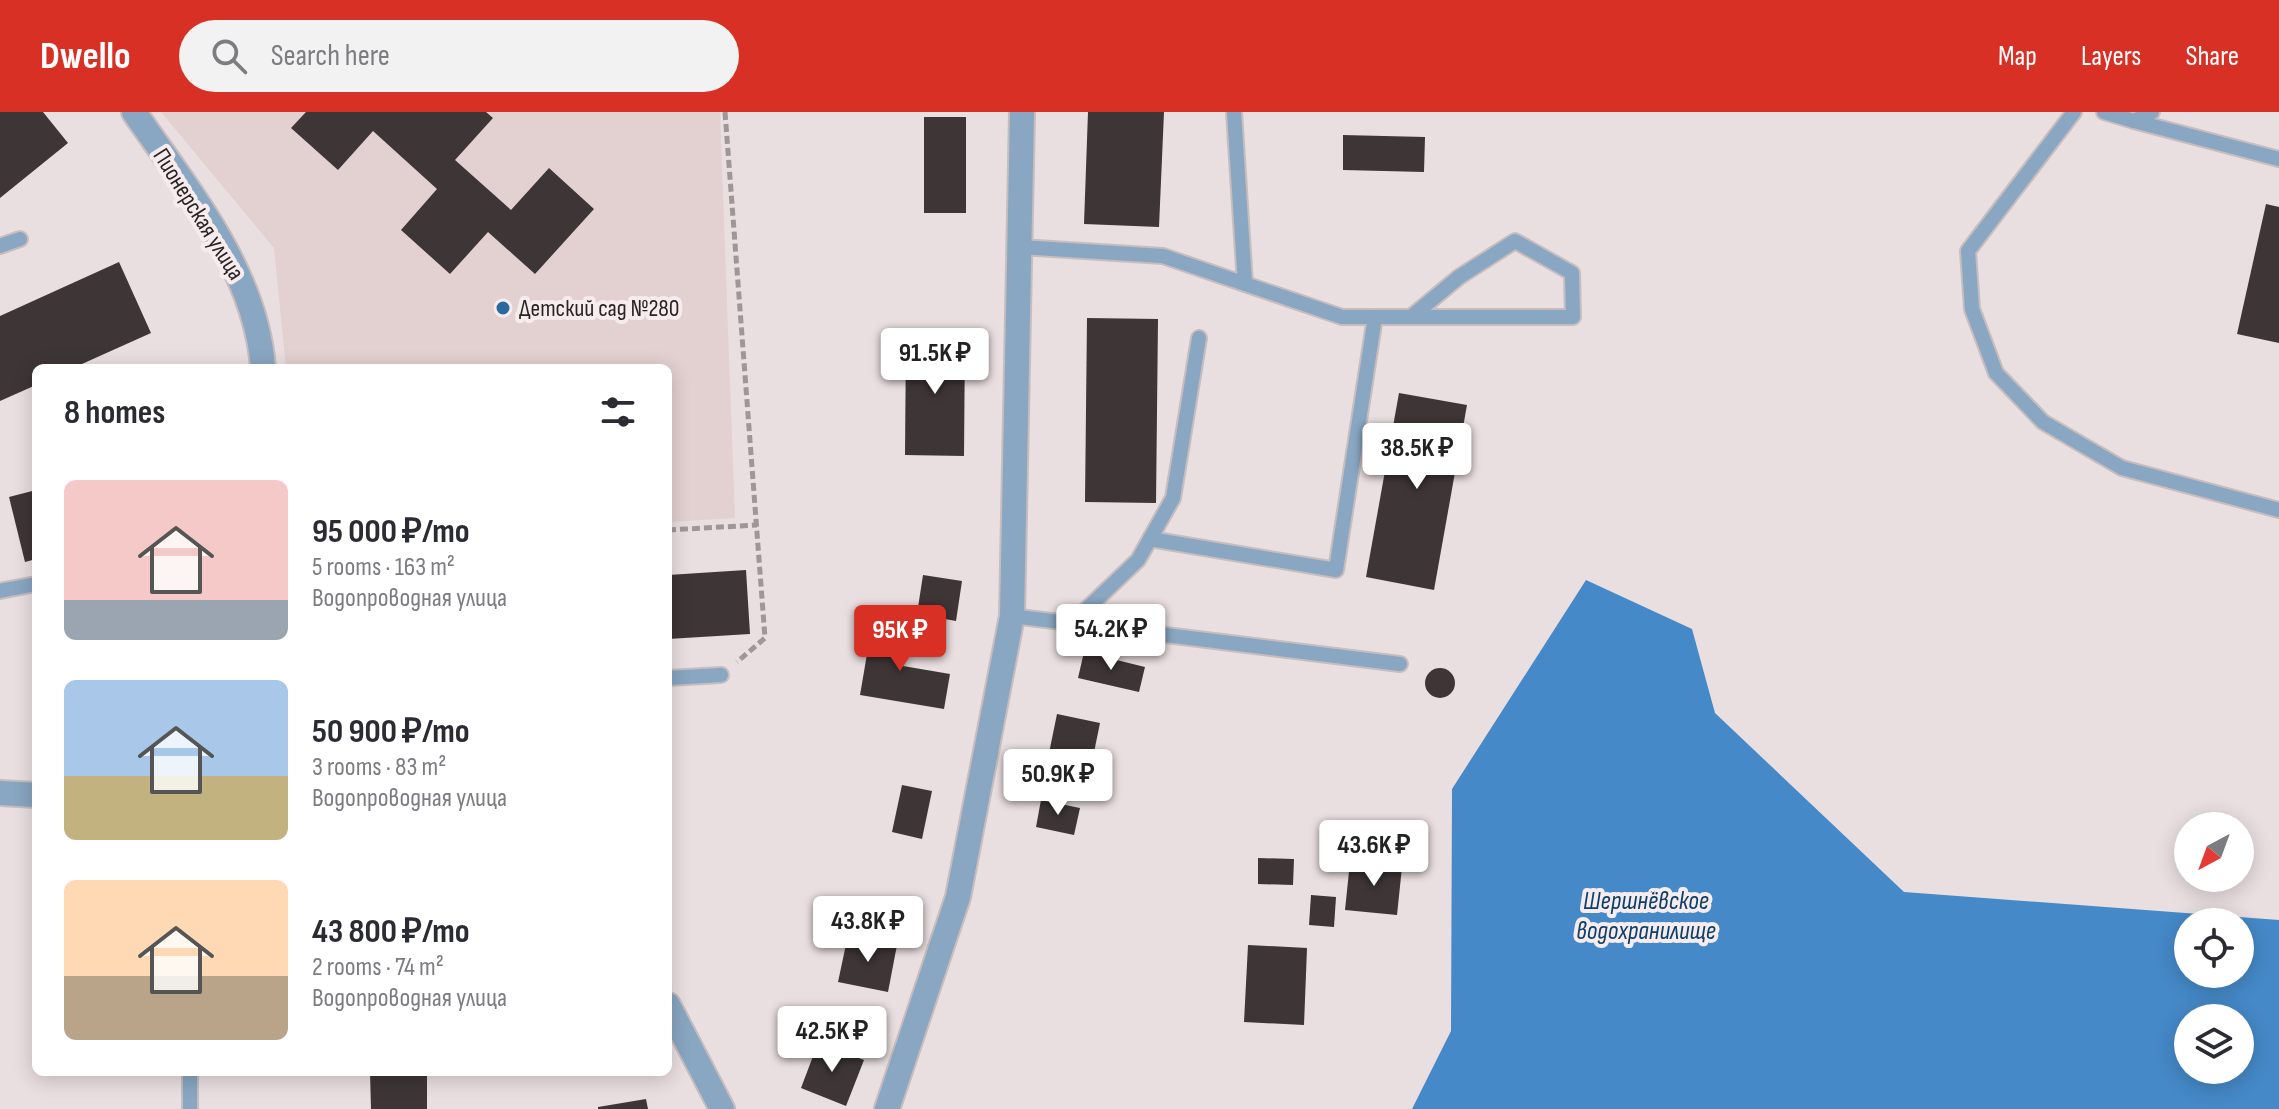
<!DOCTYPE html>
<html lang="en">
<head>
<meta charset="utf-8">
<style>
	body { margin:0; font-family:"Sofia Sans Condensed",sans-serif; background:#f2f2f3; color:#2b2b33; height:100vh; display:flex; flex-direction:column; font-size:30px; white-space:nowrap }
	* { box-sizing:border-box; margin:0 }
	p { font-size:26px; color:#7c7c81 }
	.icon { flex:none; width:44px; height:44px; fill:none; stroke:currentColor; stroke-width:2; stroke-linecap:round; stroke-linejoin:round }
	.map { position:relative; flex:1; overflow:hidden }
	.panel { position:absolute; left:32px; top:252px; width:640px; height:712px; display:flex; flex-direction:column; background:#fff; border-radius:12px; box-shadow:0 4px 20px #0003 }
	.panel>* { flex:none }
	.needle { width:52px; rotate:221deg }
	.fabs { position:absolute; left:2174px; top:700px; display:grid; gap:16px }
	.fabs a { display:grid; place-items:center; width:80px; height:80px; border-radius:50%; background:#fff; box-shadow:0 4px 20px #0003; font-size:40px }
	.price { position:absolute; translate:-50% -68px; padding:0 18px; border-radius:8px; background:#fff; color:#222; font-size:26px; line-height:52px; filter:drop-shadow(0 2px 4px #0008) }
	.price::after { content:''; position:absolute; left:50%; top:48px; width:24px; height:18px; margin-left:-12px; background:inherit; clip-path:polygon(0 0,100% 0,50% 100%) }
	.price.on { background:#d93025; color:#fff }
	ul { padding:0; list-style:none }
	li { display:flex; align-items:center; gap:24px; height:200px; padding:0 32px }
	li span { display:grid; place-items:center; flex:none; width:224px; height:160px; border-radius:12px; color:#555 }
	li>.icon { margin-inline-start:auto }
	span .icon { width:96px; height:96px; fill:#fffc; stroke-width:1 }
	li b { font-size:34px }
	h2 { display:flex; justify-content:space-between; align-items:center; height:96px; padding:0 32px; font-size:34px }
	header { display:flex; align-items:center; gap:48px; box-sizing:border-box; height:112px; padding:0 40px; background:#d93025; color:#fff }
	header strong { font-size:38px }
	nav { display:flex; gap:44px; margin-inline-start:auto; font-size:28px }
	.search { width:560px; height:72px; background:#f2f2f3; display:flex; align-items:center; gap:20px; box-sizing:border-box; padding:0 28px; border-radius:44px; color:#7c7c81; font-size:30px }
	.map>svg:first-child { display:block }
</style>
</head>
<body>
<header>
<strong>Dwello</strong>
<div class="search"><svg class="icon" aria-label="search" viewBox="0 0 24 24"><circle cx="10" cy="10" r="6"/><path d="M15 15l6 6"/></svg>Search here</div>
<nav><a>Map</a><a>Layers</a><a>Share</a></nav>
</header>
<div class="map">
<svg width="2279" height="997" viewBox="0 0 2279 997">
	<rect width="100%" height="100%" fill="#eadfe0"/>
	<path fill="#e3d0d1" d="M161 0H720L735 406 668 410V256H286L274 136Z"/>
	<path fill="#4589c8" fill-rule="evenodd" d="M1586 468 1692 517 1715 601 1904 780 2279 808V997H1412L1451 919 1452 677ZM2188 810H2240V862H2188ZM2188 906H2240V958H2188Z"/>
	<g fill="#3e3536">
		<path d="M0 0H43L68 31 0 86Z"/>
		<path d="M306 0H486L493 6 455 48 511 98 549 56 594 97 535 162 488 120 450 162 401 118 437 77 373 19 338 58 291 16Z"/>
		<path d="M1088 0H1164L1159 115 1084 112Z"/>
		<rect x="924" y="5" width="42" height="96"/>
		<path d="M1343 23 1425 25 1424 60 1343 58Z"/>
		<path d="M2266 92 2279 95V231L2237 222Z"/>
		<path d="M119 150 151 221 73 256H36V273L0 289V204Z"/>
		<path d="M1087 206 1158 207 1156 391 1085 390Z"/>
		<path d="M906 223 965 224 964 344 905 343Z"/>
		<path d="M1399 281 1467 293 1434 478 1366 465Z"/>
		<path d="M36 378V447L25 450 9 385Z"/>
		<path d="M746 458 750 522 668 527V463Z"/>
		<path d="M923 463 962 469 956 509 917 502Z"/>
		<path d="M872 513 909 519 903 554 950 562 944 597 860 583Z"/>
		<path d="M1084 540 1145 555 1139 580 1078 566Z"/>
		<circle cx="1440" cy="571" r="15"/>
		<path d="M1057 602 1100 611 1092 650 1049 641Z"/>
		<path d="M902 673 932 679 922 727 892 720Z"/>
		<path d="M1041 688 1080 696 1074 723 1036 715Z"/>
		<path d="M1258 746 1294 747 1293 773 1258 772Z"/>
		<path d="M1350 750 1402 755 1397 803 1345 798Z"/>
		<path d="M1311 783 1336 785 1334 815 1309 813Z"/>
		<path d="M848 823 897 833 888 880 838 870Z"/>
		<path d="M1248 833 1307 836 1304 913 1244 910Z"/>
		<path d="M818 931 864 948 846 994 801 976Z"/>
		<path d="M370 960H427V997H371Z"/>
		<path d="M646 987 648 997H598V995Z"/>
	</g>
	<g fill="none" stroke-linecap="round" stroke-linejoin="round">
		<g stroke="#c7bdbe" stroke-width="18">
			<g id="service">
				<path d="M1234 0 1245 172"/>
				<path d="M2074 0 1968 139 1972 197 1996 261 2043 310 2122 356 2279 398"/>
				<path d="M2104 0 2134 9 2152 0"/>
				<path d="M2134 9 2279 47"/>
				<path d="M0 134 20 127"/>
				<path d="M1020 135 1163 144 1342 205H1375L1336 458 1150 427 1138 448 1072 511"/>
				<path d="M1375 205H1573L1572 161 1515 129 1459 165 1411 205"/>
				<path d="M1150 427 1173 386 1199 226"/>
				<path d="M0 479 36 472"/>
				<path d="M1012 504 1400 552"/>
				<path d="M668 566 721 563"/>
				<path d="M190 960V997"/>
			</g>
		</g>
		<g stroke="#c7bdbe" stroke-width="28">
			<g id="minor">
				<path d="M134 0C187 77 256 159 263 256"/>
				<path d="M0 681 36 683"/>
				<path d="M668 893 722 997"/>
				<path d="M887 997 958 785 1012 504 1022 0"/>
			</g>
		</g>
		<g stroke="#9f9697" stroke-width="5" stroke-dasharray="8 4" stroke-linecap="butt">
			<path d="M725 0 765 526 737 550"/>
			<path d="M668 418 757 413"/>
		</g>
		<use href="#service" stroke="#89a6c2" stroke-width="14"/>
		<use href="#minor" stroke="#89a6c2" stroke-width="24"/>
	</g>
	<circle fill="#2a699f" stroke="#f7eced" stroke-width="3" cx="503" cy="196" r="8"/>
	<g text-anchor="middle" stroke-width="8" stroke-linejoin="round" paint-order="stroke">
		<g font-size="24" fill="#282425" stroke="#f7eced">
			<text transform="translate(199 102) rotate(58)" y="8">Пионерская улица</text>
		</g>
		<g font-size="24" fill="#282425" stroke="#f7eced" text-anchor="start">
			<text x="519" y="204">Детский сад №280</text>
		</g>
		<g font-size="26" font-style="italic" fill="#0c3f69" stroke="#f7eced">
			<text x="1646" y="797">Шершнёвское<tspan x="1646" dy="30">водохранилище</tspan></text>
		</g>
	</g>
</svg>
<div class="fabs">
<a><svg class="needle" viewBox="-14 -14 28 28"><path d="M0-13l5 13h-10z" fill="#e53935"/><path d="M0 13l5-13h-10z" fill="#7c7c81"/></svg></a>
<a><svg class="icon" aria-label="locate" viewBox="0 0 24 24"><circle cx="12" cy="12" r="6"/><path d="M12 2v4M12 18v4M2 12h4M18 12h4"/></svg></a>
<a><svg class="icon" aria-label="layers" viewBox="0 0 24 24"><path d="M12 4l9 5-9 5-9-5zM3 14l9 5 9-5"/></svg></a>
</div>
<b class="price" style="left:935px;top:284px">91.5K ₽</b>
<b class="price" style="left:1417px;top:379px">38.5K ₽</b>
<b class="price" style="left:1111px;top:560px">54.2K ₽</b>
<b class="price on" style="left:900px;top:561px">95K ₽</b>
<b class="price" style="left:1058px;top:705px">50.9K ₽</b>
<b class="price" style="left:1374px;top:776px">43.6K ₽</b>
<b class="price" style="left:868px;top:852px">43.8K ₽</b>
<b class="price" style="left:832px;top:962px">42.5K ₽</b>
<section class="panel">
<h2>8 homes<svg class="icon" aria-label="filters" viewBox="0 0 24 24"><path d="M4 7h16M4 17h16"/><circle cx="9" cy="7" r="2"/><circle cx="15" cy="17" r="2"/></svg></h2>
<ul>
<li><span style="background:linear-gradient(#f6c9c9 75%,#9aa5b1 0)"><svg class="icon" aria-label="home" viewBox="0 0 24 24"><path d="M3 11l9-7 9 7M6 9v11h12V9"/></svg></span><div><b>95 000 ₽/mo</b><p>5 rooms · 163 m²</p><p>Водопроводная улица</p></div></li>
<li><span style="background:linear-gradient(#a9c7e8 60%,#c2b280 0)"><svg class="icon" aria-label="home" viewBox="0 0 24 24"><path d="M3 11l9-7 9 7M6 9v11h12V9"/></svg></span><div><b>50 900 ₽/mo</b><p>3 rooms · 83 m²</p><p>Водопроводная улица</p></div></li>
<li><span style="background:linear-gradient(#ffd9b3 60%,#b9a48a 0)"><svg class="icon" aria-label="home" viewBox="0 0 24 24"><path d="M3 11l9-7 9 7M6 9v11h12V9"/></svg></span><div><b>43 800 ₽/mo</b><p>2 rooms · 74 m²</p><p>Водопроводная улица</p></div></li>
</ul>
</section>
</div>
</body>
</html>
